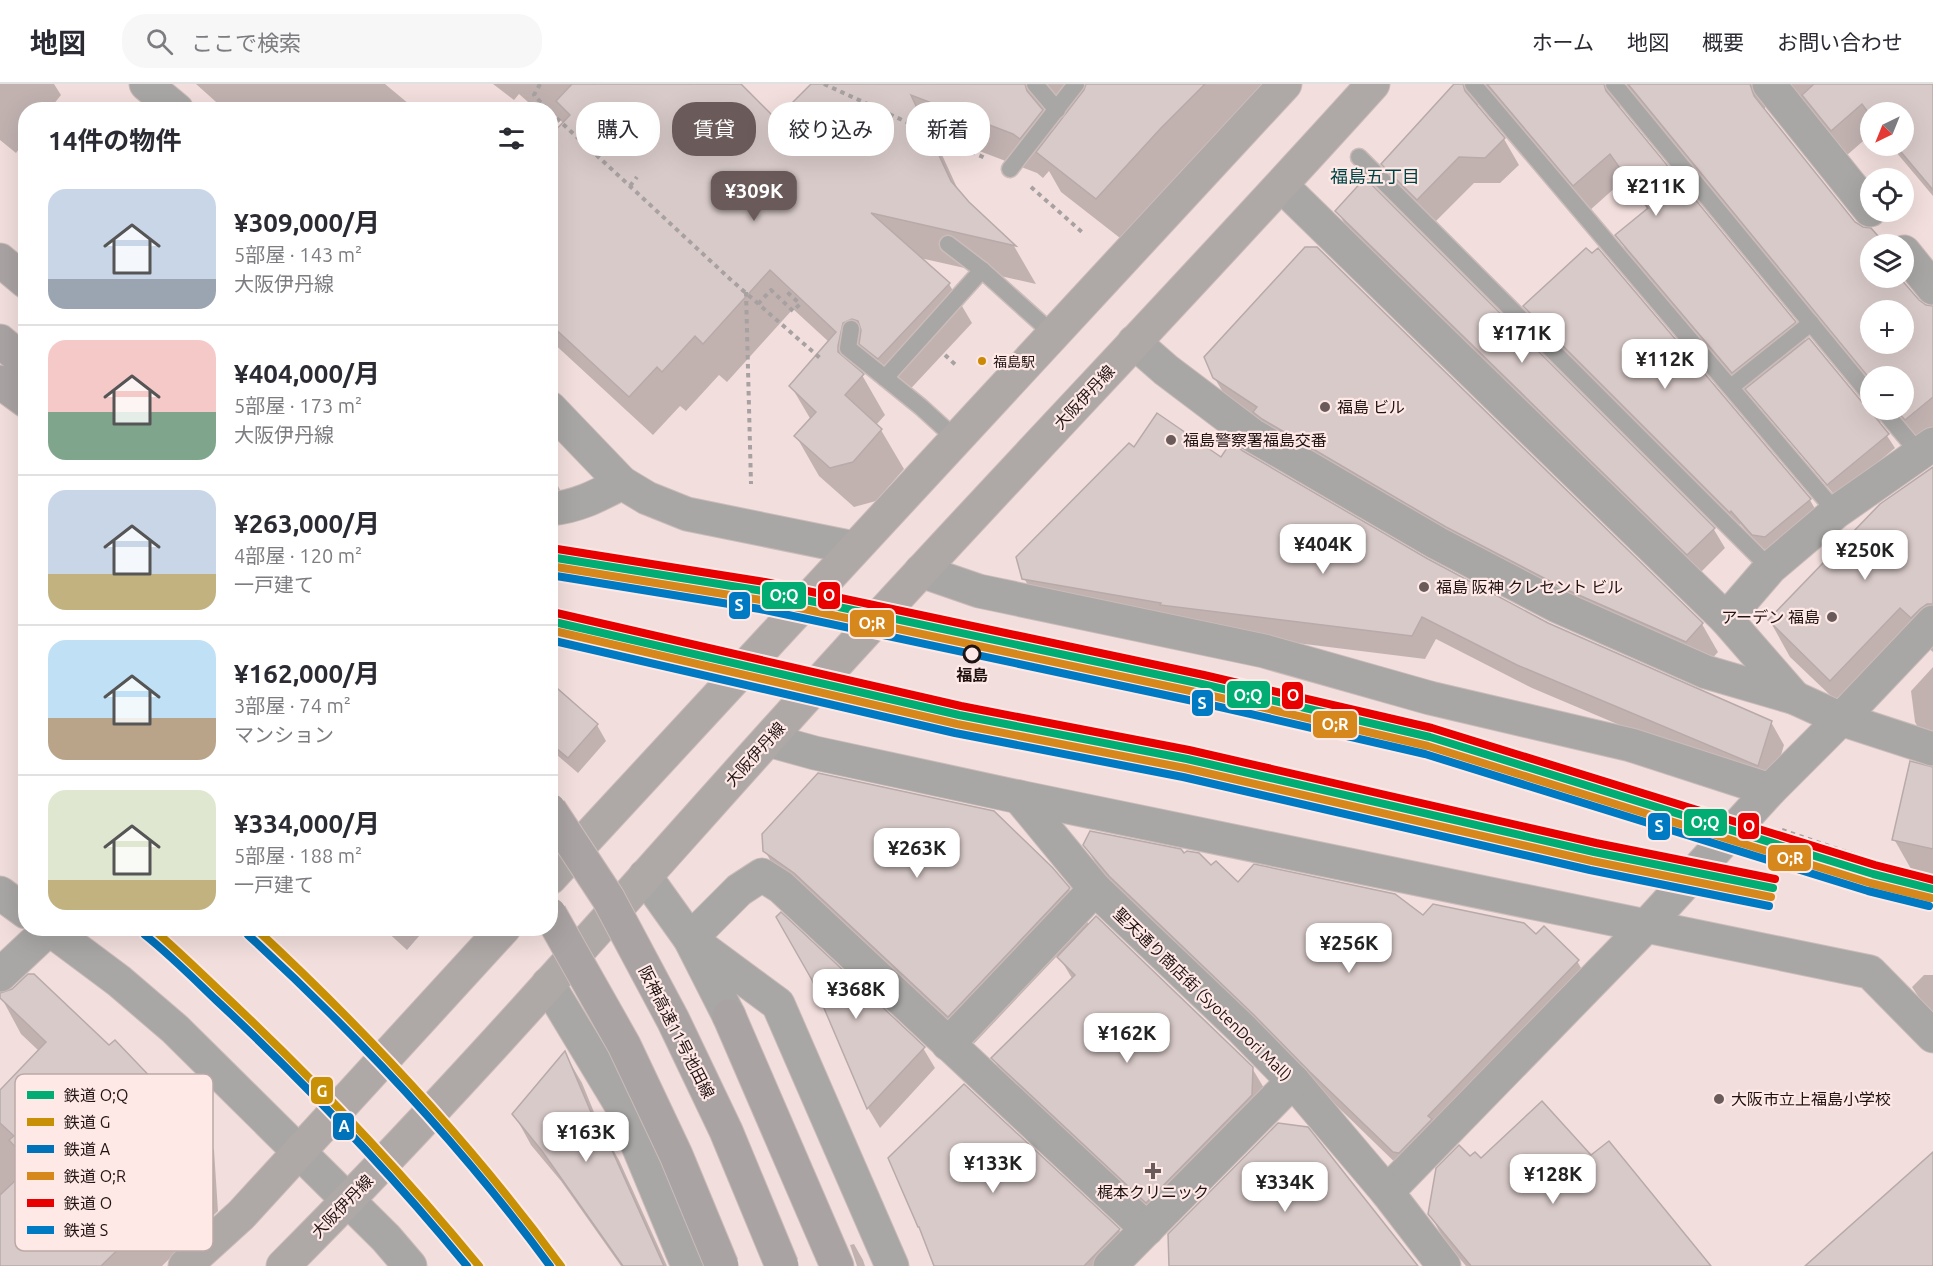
<!DOCTYPE html>
<html lang="ja">
<head>
<meta charset="utf-8">
<style>
	body { margin:0; font-family:Ubuntu,"Noto Sans JP",sans-serif; background:#f7f7f7; color:#2b2b33; height:100vh; display:flex; flex-direction:column; font-size:22px; white-space:nowrap }
	* { box-sizing:border-box; margin:0 }
	p { font-size:20px; color:#7c7c81 }
	.icon { flex:none; width:33px; height:33px; fill:none; stroke:currentColor; stroke-width:2; stroke-linecap:round; stroke-linejoin:round }
	.map { position:relative; flex:1; overflow:hidden }
	.sheet { position:absolute; left:18px; top:18px; width:540px; height:834px; display:flex; flex-direction:column; background:#fff; border-radius:24px; box-shadow:0 6px 24px #0002 }
	.sheet>* { flex:none }
	.top-card { position:absolute; left:576px; top:18px; width:570px; height:54px; display:flex; gap:12px }
	.needle { width:39px; rotate:223deg }
	.buttons { position:absolute; left:1860px; top:18px; display:grid; gap:12px }
	.buttons a { display:grid; place-items:center; width:54px; height:54px; border-radius:50%; background:#fff; box-shadow:0 6px 24px #0002; font-size:30px }
	.price { position:absolute; translate:-50% -51px; padding:0 14px; border-radius:12px; background:#fff; color:#222; font-size:20px; line-height:39px; filter:drop-shadow(0 2px 3px #0008) }
	.price::after { content:''; position:absolute; left:50%; top:36px; width:18px; height:14px; margin-left:-9px; background:inherit; clip-path:polygon(0 0,100% 0,50% 100%) }
	.price.active { background:#6a5b5a; color:#fff }
	ul { padding:0; list-style:none }
	li { display:flex; align-items:center; gap:18px; height:150px; padding:0 30px }
	li+li { border-top:2px solid #e1e1e2 }
	li span { display:grid; place-items:center; flex:none; width:168px; height:120px; border-radius:18px; color:#555 }
	li>.icon { margin-inline-start:auto }
	span .icon { width:72px; height:72px; fill:#fffc; stroke-width:1 }
	li b { font-size:26px }
	h2 { display:flex; justify-content:space-between; align-items:center; height:72px; padding:0 30px; font-size:26px }
	.tag { padding:0 21px; border-radius:24px; background:#fff; box-shadow:0 6px 24px #0002; font-size:21px; line-height:54px }
	.tag.active { background:#6a5b5a; color:#fff }
	header { display:flex; align-items:center; gap:36px; box-sizing:border-box; height:84px; padding:0 30px; background:#fff; border-bottom:2px solid #e1e1e2 }
	header strong { font-size:28px }
	nav { display:flex; gap:33px; margin-inline-start:auto; font-size:21px }
	.search { width:420px; height:54px; background:#f7f7f7; display:flex; align-items:center; gap:15px; box-sizing:border-box; padding:0 21px; border-radius:24px; color:#7c7c81; font-size:22px }
	.map>svg:first-child { display:block }
</style>
</head>
<body>
<header>
<strong>地図</strong>
<div class="search"><svg class="icon" aria-label="search" viewBox="0 0 24 24"><circle cx="10" cy="10" r="6"/><path d="M15 15l6 6"/></svg>ここで検索</div>
<nav><a>ホーム</a><a>地図</a><a>概要</a><a>お問い合わせ</a></nav>
</header>
<div class="map">
<svg width="1933" height="1182" viewBox="0 0 1933 1182">
	<rect width="100%" height="100%" fill="#f2dfdd"/>
	<g fill="#0003" fill-rule="evenodd">
		<path d="M0 0H54L61 11 49 26H26V56L16 69 0 56Z"/>
		<path d="M196 0H385L409 20 412 26H225Z"/>
		<path d="M493 0H738L776 37 813 0H1266L1184 84 1120 154 1061 108 1049 87 1043 94 1037 89 932 49 960 110 1014 162 1036 200 920 174 949 200 972 239 902 314 865 279 862 291 885 331 876 341 881 346 904 385 876 417 854 423 819 392 796 352 811 336 791 302 829 258 793 225 727 298 719 291 686 327 680 322 653 351 550 256V54L564 40 547 23 544 26H537L519 10 514 16ZM1063 30 1066 32 1054 48 1048 38Z"/>
		<path d="M1456 0H1933V112L1891 62H1904V28H1870V51L1846 72 1765 20V27L1854 139 1862 145 1871 146 1883 160H1870V194H1900L1917 217 1933 225V351L1921 361 1885 326H1904V292H1870V301L1621 18 1619 25 1795 238 1806 258 1861 319 1867 323 1870 322V326H1876L1881 335 1880 341 1895 364 1836 413 1751 311 1747 314 1632 177 1617 151 1648 126 1626 94 1589 127 1481 17 1477 22 1504 55 1519 81 1500 99H1474L1432 141 1398 106 1383 81ZM1870 226H1904V260H1870Z"/>
		<path d="M1337 126 1713 444 1725 464 1699 490 1348 146Z"/>
		<path d="M1525 223 1810 416 1818 430 1773 467 1762 465 1740 440 1739 442 1533 237Z"/>
		<path d="M1214 293 1702 540 1718 568 1702 586 1583 533 1231 322Z"/>
		<path d="M1134 365 1221 375 1427 477 1548 540 1771 638 1784 661 1771 705 1532 604 1436 555 1425 575 1175 544 1037 518 1024 494Z"/>
		<path d="M1933 385V568L1922 559 1852 632 1790 573 1770 537Z"/>
		<path d="M550 393 555 397 566 416 550 414Z"/>
		<path d="M26 505V528L18 514Z"/>
		<path d="M1933 583V670L1915 638 1911 607Z"/>
		<path d="M550 618 597 641 606 657 578 689 550 665Z"/>
		<path d="M1933 685V796L1915 792 1894 755Z"/>
		<path d="M1085 761 1185 771 1211 784 1238 800 1536 852 1577 877 1591 901 1408 1091 1124 816 1099 785Z"/>
		<path d="M765 767 1069 805 1089 841 1252 984 1264 1004 1158 1138 1004 994 993 974 1073 896 1058 871 968 966 784 801Z"/>
		<path d="M383 844H426L407 866Z"/>
		<path d="M1924 891H1933V929L1920 915 1912 903Z"/>
		<path d="M813 896 923 964 935 984 880 1044 868 1024Z"/>
		<path d="M0 911 109 964 160 1006 191 1027 214 1066 218 1127 162 1182H0V1008L39 967 21 950Z"/>
		<path d="M565 970 582 999 601 1045 619 1076 667 1182H621L561 1097 531 1061 514 1030Z"/>
		<path d="M1591 1073 1709 1182H1466L1444 1156 1430 1130 1470 1074 1480 1076Z"/>
		<path d="M1119 1146 1130 1165 1113 1182H936Z"/>
		<path d="M854 1160 863 1176 865 1182H857L850 1161Z"/>
	</g>
	<g fill="#d8cac8" stroke="#b8aaa9" stroke-width="1.5" fill-rule="evenodd">
		<path d="M572 0H741L776 35 811 0H1025L1027 7 1043 26 1020 55 1013 50 911 11 951 97 969 118 1016 162 871 129 950 199 878 275 859 260 861 246 858 237 852 235 843 239 838 262V268L864 290 845 311 882 345 853 378 830 384 794 352 816 328 789 302 836 248 770 186 703 260 695 252 662 288 657 283 629 313 550 240V52L570 31 556 17Z"/>
		<path d="M1086 0H1205L1161 44 1096 115 1036 68 1084 6Z"/>
		<path d="M1454 0H1463L1465 7 1505 54 1485 74 1459 73 1417 116 1381 80Z"/>
		<path d="M1487 0H1604L1606 7 1796 238 1732 289 1615 151 1648 124 1610 70 1573 102Z"/>
		<path d="M1628 0H1750L1754 12 1855 138 1863 143 1871 144 1885 160H1870V194H1900L1919 216 1926 221 1933 222V313L1905 336 1896 326H1904V292H1870V295ZM1870 226H1904V260H1870Z"/>
		<path d="M1814 0H1933V106L1896 62H1904V28H1870V31L1862 20 1831 47 1802 11Z"/>
		<path d="M1365 94 1715 444 1687 471 1335 127Z"/>
		<path d="M1305 163H1317L1703 539 1686 558 1565 505 1446 443 1262 335 1253 328 1257 323 1213 294 1204 273Z"/>
		<path d="M1586 164 1592 169 1598 164 1811 415 1765 453 1752 451 1731 427 1730 429 1523 222Z"/>
		<path d="M1809 254 1862 318 1870 321V326H1873L1875 333 1889 350 1827 401 1745 305Z"/>
		<path d="M1157 329 1221 373 1231 358 1243 367 1428 475 1548 539 1772 637 1758 682 1517 581 1422 533 1412 552 1160 521 1161 519 1022 495 1016 473 1129 359 1134 363Z"/>
		<path d="M1933 383V520H1927L1920 525 1911 534 1900 524 1830 597 1768 536 1880 420Z"/>
		<path d="M550 598 598 640 568 674 550 659Z"/>
		<path d="M1910 677 1933 683V765L1892 756Z"/>
		<path d="M818 689 994 727 1052 783 1070 804 948 933 794 789 763 767 762 750Z"/>
		<path d="M1090 747 1181 765 1184 769 1187 767 1199 769 1211 781 1216 777 1238 798 1254 780 1395 810 1423 831 1433 820 1524 839 1536 850 1544 842 1579 876 1428 1032 1432 1035 1399 1069 1393 1068 1310 988 1253 930 1109 792 1083 761Z"/>
		<path d="M781 828 925 963 867 1025 812 896 776 833Z"/>
		<path d="M1096 832 1253 983 1252 1011 1146 1119 991 974 1075 891 1057 873Z"/>
		<path d="M28 890H34L109 961 115 956 160 1003 165 998 193 1026 197 1088 101 1182H0V1111L32 1081 9 1056 14 1052 0 1039V1006L46 958 0 914V909L12 905Z"/>
		<path d="M565 967 599 1047 602 1044 664 1182H623L542 1067 512 1030Z"/>
		<path d="M964 1000 1120 1145 1084 1182H934L919 1143H918L888 1074Z"/>
		<path d="M1542 1017 1591 1071 1609 1057 1711 1182H1471L1428 1130 1436 1084 1459 1061 1470 1072 1475 1068 1481 1074Z"/>
		<path d="M1278 1039 1308 1043 1418 1182H1169L1168 1150Z"/>
		<path d="M1933 1068V1182H1805Z"/>
	</g>
	<g fill="none" stroke-linecap="round" stroke-linejoin="round">
		<g stroke="#cbbcba" stroke-width="19">
			<g id="service">
				<path d="M1035 0 1057 26"/>
				<path d="M1473 0 1836 428"/>
				<path d="M1614 0 1870 311"/>
				<path d="M1359 73 1770 484"/>
				<path d="M1010 85 1076 0"/>
				<path d="M948 160 982 186 1053 250"/>
				<path d="M851 245 848 264 921 323 956 355"/>
				<path d="M885 294 982 186"/>
				<path d="M1731 303 1811 239"/>
				<path d="M1883 326 1919 369"/>
			</g>
		</g>
		<g stroke="#cbbcba" stroke-width="35">
			<g id="minor">
				<path d="M1769 0 1870 126"/>
				<path d="M1282 102 1726 535 1795 614"/>
				<path d="M1904 168 1933 204"/>
				<path d="M1134 258 1166 286 1252 351 1437 459 1557 522 1706 588 1795 614 1841 635 1933 665"/>
				<path d="M550 425C577 423 599 411 622 399"/>
				<path d="M921 487 979 507 1264 567 1430 614 1631 661 1770 706 1647 841 1387 1108"/>
				<path d="M1726 535 1770 484 1836 428 1933 360"/>
				<path d="M768 656 815 669 1019 713 1870 888 1933 952"/>
				<path d="M1019 713 1095 805 1240 943 1293 997 1387 1108 1444 1182"/>
				<path d="M645 792 690 855 729 932"/>
				<path d="M0 891 49 845"/>
				<path d="M548 900 621 1021 688 1182"/>
				<path d="M948 960 1095 805"/>
				<path d="M892 1182 778 920 690 855 739 806 762 791 781 803 1147 1145"/>
				<path d="M1110 1182 1293 997"/>
			</g>
		</g>
		<g stroke="#cbbcba" stroke-width="35">
			<g id="tertiary">
				<path d="M146 0 177 26"/>
				<path d="M550 324 622 399 647 414 687 430 854 464"/>
				<path d="M1770 706 1841 635 1933 538"/>
				<path d="M0 809 26 828"/>
				<path d="M48 844 119 897 175 945 386 1154 410 1182"/>
			</g>
		</g>
		<g stroke="#cbbcba" stroke-width="35">
			<g id="primary">
				<path d="M550 794 1285 0"/>
				<path d="M185 1182 241 1131 504 844"/>
				<path d="M283 1182C479 986 659 774 846 569 1020 378 1200 192 1373 0"/>
			</g>
		</g>
		<g stroke="#cbbcba" stroke-width="35">
			<g id="motorway">
				<path d="M0 176 26 198"/>
				<path d="M0 257 26 279"/>
				<path d="M0 298 26 317"/>
				<path d="M729 932 837 1182"/>
			</g>
		</g>
		<g stroke="#a7a1a1" stroke-width="4" stroke-dasharray="4.5 4.5" stroke-linecap="butt">
			<path d="M540 0 534 11 548 26"/>
			<path d="M824 0 985 74"/>
			<path d="M550 28 730 195 820 274"/>
			<path d="M630 102 637 93"/>
			<path d="M1031 103 1082 148"/>
			<path d="M746 208 751 400"/>
			<path d="M758 220 771 206 793 227 800 220 786 207"/>
			<path d="M945 271 958 283"/>
			<path d="M1782 746 1882 780 1933 792"/>
		</g>
		<use href="#service" stroke="#a8a7a6" stroke-width="16"/>
		<use href="#minor" stroke="#a8a7a6" stroke-width="33"/>
		<use href="#tertiary" stroke="#a8a7a6" stroke-width="33"/>
		<use href="#primary" stroke="#aea8a7" stroke-width="33"/>
		<use href="#motorway" stroke="#a9a4a3" stroke-width="33"/>
		<g stroke="#cbbcba" stroke-width="35" stroke-linecap="butt">
			<g id="motorway-bridge">
				<path d="M550 726 608 814 673 936 726 1047 782 1182"/>
				<path d="M550 830 624 961 676 1071 722 1182"/>
			</g>
		</g>
		<use href="#motorway-bridge" stroke="#a9a4a3" stroke-width="33"/>
		<g stroke="#fee9e7" stroke-width="12">
			<g id="rail-1">
				<path d="M550 473 763 507 1202 600 1430 653 1873 790 1933 805"/>
				<path d="M550 537 959 631 1187 675 1594 768 1773 804"/>
			</g>
		</g>
		<g stroke="#fee9e7" stroke-width="12">
			<g id="rail-2">
				<path d="M152 844C176 865 199 887 222 909 314 995 399 1085 479 1182"/>
				<path d="M255 844C367 948 470 1058 561 1182"/>
			</g>
		</g>
		<g stroke="#fee9e7" stroke-width="12">
			<g id="rail-3">
				<path d="M145 851C170 871 193 894 216 916 306 1000 389 1087 467 1182"/>
				<path d="M248 851C359 953 461 1061 550 1182"/>
			</g>
		</g>
		<g stroke="#fee9e7" stroke-width="12">
			<g id="rail-4">
				<path d="M550 482 761 516 1200 609 1428 662 1870 799 1931 814"/>
				<path d="M550 546 957 640 1185 684 1592 777 1771 813"/>
			</g>
		</g>
		<g stroke="#fee9e7" stroke-width="12">
			<g id="rail-5">
				<path d="M551 464 765 498 1204 591 1432 644 1875 781 1933 796"/>
				<path d="M552 528 961 622 1189 666 1596 759 1775 795"/>
			</g>
		</g>
		<g stroke="#fee9e7" stroke-width="12">
			<g id="rail-6">
				<path d="M550 491 760 525 1198 618 1425 670 1868 807 1929 822"/>
				<path d="M550 556 955 649 1183 693 1590 786 1769 822"/>
			</g>
		</g>
		<use href="#rail-1" stroke="#02ad73" stroke-width="8"/>
		<use href="#rail-2" stroke="#c79005" stroke-width="8"/>
		<use href="#rail-3" stroke="#0072ba" stroke-width="8"/>
		<use href="#rail-4" stroke="#d7881d" stroke-width="8"/>
		<use href="#rail-5" stroke="#e80000" stroke-width="8"/>
		<use href="#rail-6" stroke="#007ac2" stroke-width="8"/>
	</g>
	<circle fill="#cc8904" stroke="#fee9e7" stroke-width="2" cx="982" cy="277" r="5"/>
	<g fill="#6a5b5a" stroke="#fee9e7" stroke-width="2">
		<circle cx="1325" cy="323" r="6"/>
		<circle cx="1171" cy="356" r="6"/>
		<circle cx="1424" cy="503" r="6"/>
		<circle cx="1832" cy="533" r="6"/>
		<circle cx="1719" cy="1015" r="6"/>
		<path d="M1150 1078h6v6h6v6h-6v6h-6v-6h-6v-6h6z"/>
	</g>
	<circle fill="#fee9e7" stroke="#201413" stroke-width="3" cx="972" cy="570" r="8"/>
	<g text-anchor="middle" stroke-width="4.5" stroke-linejoin="round" paint-order="stroke">
		<g font-size="14" fill="#201413" stroke="#fee9e7" text-anchor="start">
			<text x="993" y="283">福島駅</text>
		</g>
		<g font-size="16" fill="#201413" stroke="#fee9e7">
			<text transform="translate(1084 313) rotate(-47)" y="6">大阪伊丹線</text>
			<text transform="translate(755 670) rotate(-48)" y="6">大阪伊丹線</text>
			<text transform="translate(1203 910) rotate(44)" y="6">聖天通り商店街 (SyotenDori Mall)</text>
			<text transform="translate(677 948) rotate(63)" y="6">阪神高速11号池田線</text>
			<text transform="translate(342 1122) rotate(-46)" y="6">大阪伊丹線</text>
		</g>
		<g font-size="16" fill="#201413" stroke="#fee9e7" text-anchor="start">
			<text x="1337" y="329">福島 ビル</text>
			<text x="1183" y="362">福島警察署福島交番</text>
			<text x="1436" y="509">福島 阪神 クレセント ビル</text>
			<text x="1820" y="539" text-anchor="end">アーデン 福島</text>
			<text x="1731" y="1021">大阪市立上福島小学校</text>
			<text x="1153" y="1114" text-anchor="middle">梶本クリニック</text>
		</g>
		<g font-size="16" font-weight="bold" fill="#201413" stroke="#fee9e7">
			<text x="972" y="597">福島</text>
		</g>
		<g font-size="18" fill="#004345" stroke="#fee9e7">
			<text x="1375" y="99">福島五丁目</text>
		</g>
	</g>
	<rect x="15" y="990" width="198" height="177" rx="9" fill="#fee9e7" stroke="#bba9a7" stroke-width="1.5"/>
	<rect x="27" y="1007" width="27" height="8" fill="#02ad73"/>
	<rect x="27" y="1034" width="27" height="8" fill="#c79005"/>
	<rect x="27" y="1061" width="27" height="8" fill="#0072ba"/>
	<rect x="27" y="1088" width="27" height="8" fill="#d7881d"/>
	<rect x="27" y="1115" width="27" height="8" fill="#e80000"/>
	<rect x="27" y="1142" width="27" height="8" fill="#007ac2"/>
	<g font-size="16" fill="#201413">
		<text x="64" y="1017">鉄道 O;Q</text>
		<text x="64" y="1044">鉄道 G</text>
		<text x="64" y="1071">鉄道 A</text>
		<text x="64" y="1098">鉄道 O;R</text>
		<text x="64" y="1125">鉄道 O</text>
		<text x="64" y="1152">鉄道 S</text>
	</g>
	<g stroke="#fee9e7" stroke-width="2">
		<rect x="761" y="497" width="46" height="29" rx="6" fill="#02ad73"/>
		<rect x="817" y="497" width="24" height="29" rx="6" fill="#e80000"/>
		<rect x="728" y="507" width="23" height="29" rx="6" fill="#007ac2"/>
		<rect x="849" y="525" width="46" height="29" rx="6" fill="#d7881d"/>
		<rect x="1226" y="596" width="45" height="29" rx="6" fill="#02ad73"/>
		<rect x="1281" y="597" width="23" height="29" rx="6" fill="#e80000"/>
		<rect x="1191" y="605" width="23" height="28" rx="6" fill="#007ac2"/>
		<rect x="1312" y="626" width="46" height="29" rx="6" fill="#d7881d"/>
		<rect x="1683" y="724" width="45" height="29" rx="6" fill="#02ad73"/>
		<rect x="1737" y="728" width="23" height="28" rx="6" fill="#e80000"/>
		<rect x="1647" y="728" width="24" height="29" rx="6" fill="#007ac2"/>
		<rect x="1767" y="760" width="45" height="28" rx="6" fill="#d7881d"/>
		<rect x="310" y="992" width="24" height="29" rx="6" fill="#c79005"/>
		<rect x="332" y="1028" width="23" height="29" rx="6" fill="#0072ba"/>
	</g>
	<g font-size="16" text-anchor="middle" font-weight="bold" fill="#fff">
		<text x="784" y="517">O;Q</text>
		<text x="829" y="517">O</text>
		<text x="739" y="527">S</text>
		<text x="872" y="545">O;R</text>
		<text x="1248" y="617">O;Q</text>
		<text x="1293" y="617">O</text>
		<text x="1202" y="625">S</text>
		<text x="1335" y="646">O;R</text>
		<text x="1705" y="744">O;Q</text>
		<text x="1749" y="748">O</text>
		<text x="1659" y="748">S</text>
		<text x="1790" y="780">O;R</text>
		<text x="322" y="1013">G</text>
		<text x="344" y="1048">A</text>
	</g>
</svg>
<div class="buttons">
<a><svg class="needle" viewBox="-14 -14 28 28"><path d="M0-13l5 13h-10z" fill="#e53935"/><path d="M0 13l5-13h-10z" fill="#7c7c81"/></svg></a>
<a><svg class="icon" aria-label="locate" viewBox="0 0 24 24"><circle cx="12" cy="12" r="6"/><path d="M12 2v4M12 18v4M2 12h4M18 12h4"/></svg></a>
<a><svg class="icon" aria-label="layers" viewBox="0 0 24 24"><path d="M12 4l9 5-9 5-9-5zM3 14l9 5 9-5"/></svg></a>
<a>+</a>
<a>−</a>
</div>
<b class="price" style="left:1656px;top:133px">¥211K</b>
<b class="price active" style="left:754px;top:138px">¥309K</b>
<b class="price" style="left:1522px;top:280px">¥171K</b>
<b class="price" style="left:1665px;top:306px">¥112K</b>
<b class="price" style="left:1323px;top:491px">¥404K</b>
<b class="price" style="left:1865px;top:497px">¥250K</b>
<b class="price" style="left:917px;top:795px">¥263K</b>
<b class="price" style="left:1349px;top:890px">¥256K</b>
<b class="price" style="left:856px;top:936px">¥368K</b>
<b class="price" style="left:1127px;top:980px">¥162K</b>
<b class="price" style="left:586px;top:1079px">¥163K</b>
<b class="price" style="left:993px;top:1110px">¥133K</b>
<b class="price" style="left:1553px;top:1121px">¥128K</b>
<b class="price" style="left:1285px;top:1129px">¥334K</b>
<div class="top-card">
<a class="tag">購入</a>
<a class="tag active">賃貸</a>
<a class="tag">絞り込み</a>
<a class="tag">新着</a>
</div>
<section class="sheet">
<h2>14件の物件<svg class="icon" aria-label="filters" viewBox="0 0 24 24"><path d="M4 7h16M4 17h16"/><circle cx="9" cy="7" r="2"/><circle cx="15" cy="17" r="2"/></svg></h2>
<ul>
<li><span style="background:linear-gradient(#c9d6e8 75%,#9aa5b1 0)"><svg class="icon" aria-label="home" viewBox="0 0 24 24"><path d="M3 11l9-7 9 7M6 9v11h12V9"/></svg></span><div><b>¥309,000/月</b><p>5部屋 · 143 m²</p><p>大阪伊丹線</p></div></li>
<li><span style="background:linear-gradient(#f6c9c9 60%,#7fa58c 0)"><svg class="icon" aria-label="home" viewBox="0 0 24 24"><path d="M3 11l9-7 9 7M6 9v11h12V9"/></svg></span><div><b>¥404,000/月</b><p>5部屋 · 173 m²</p><p>大阪伊丹線</p></div></li>
<li><span style="background:linear-gradient(#c9d6e8 70%,#c2b280 0)"><svg class="icon" aria-label="home" viewBox="0 0 24 24"><path d="M3 11l9-7 9 7M6 9v11h12V9"/></svg></span><div><b>¥263,000/月</b><p>4部屋 · 120 m²</p><p>一戸建て</p></div></li>
<li><span style="background:linear-gradient(#bfe0f5 65%,#b9a48a 0)"><svg class="icon" aria-label="home" viewBox="0 0 24 24"><path d="M3 11l9-7 9 7M6 9v11h12V9"/></svg></span><div><b>¥162,000/月</b><p>3部屋 · 74 m²</p><p>マンション</p></div></li>
<li><span style="background:linear-gradient(#dfe7d0 75%,#c2b280 0)"><svg class="icon" aria-label="home" viewBox="0 0 24 24"><path d="M3 11l9-7 9 7M6 9v11h12V9"/></svg></span><div><b>¥334,000/月</b><p>5部屋 · 188 m²</p><p>一戸建て</p></div></li>
</ul>
</section>
</div>
</body>
</html>
